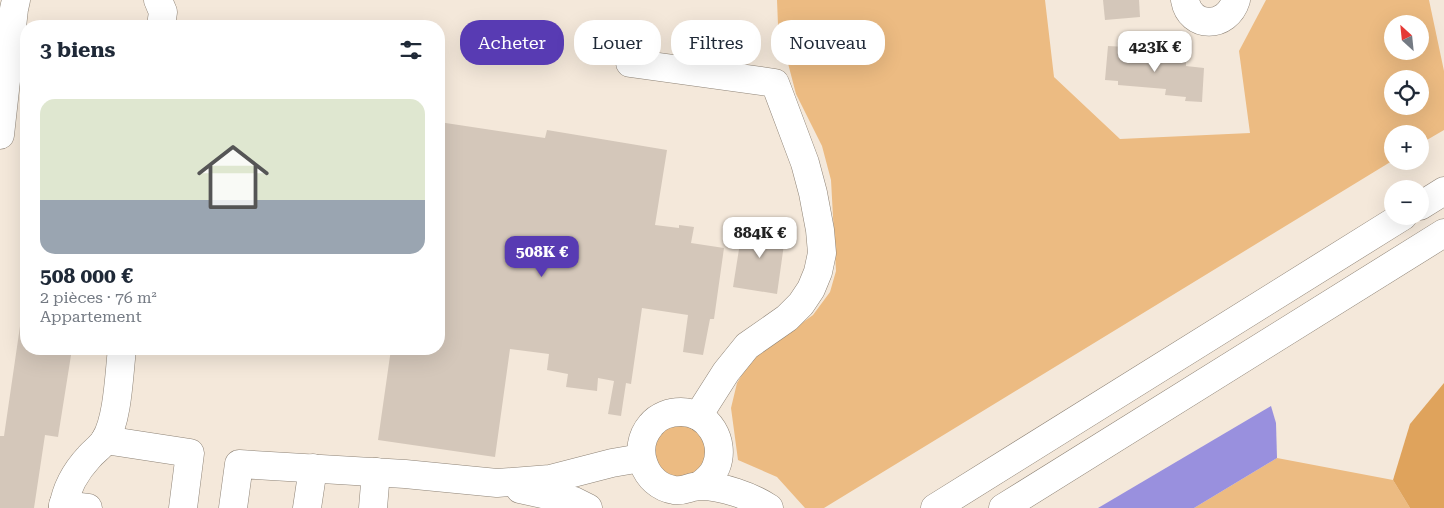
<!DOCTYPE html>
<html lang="fr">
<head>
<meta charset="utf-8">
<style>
	body { margin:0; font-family:"Roboto Serif",serif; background:#f2f2f3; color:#1f2937; height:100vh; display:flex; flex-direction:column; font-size:19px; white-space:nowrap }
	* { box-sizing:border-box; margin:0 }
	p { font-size:16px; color:#747a83 }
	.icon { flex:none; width:28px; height:28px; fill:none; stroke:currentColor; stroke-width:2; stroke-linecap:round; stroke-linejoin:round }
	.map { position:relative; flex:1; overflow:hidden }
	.details { position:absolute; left:20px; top:20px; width:425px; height:335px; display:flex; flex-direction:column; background:#fff; border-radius:20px; box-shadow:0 5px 20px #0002 }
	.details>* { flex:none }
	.top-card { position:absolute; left:460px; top:20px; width:475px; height:45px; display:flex; gap:10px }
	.needle { width:32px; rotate:333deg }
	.tools { position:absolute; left:1384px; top:15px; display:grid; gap:10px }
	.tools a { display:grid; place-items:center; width:45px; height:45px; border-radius:50%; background:#fff; box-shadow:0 5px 20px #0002; font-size:25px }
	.price { position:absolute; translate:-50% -42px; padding:0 11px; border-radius:10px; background:#fff; color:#222; font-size:16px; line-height:32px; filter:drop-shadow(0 1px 2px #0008) }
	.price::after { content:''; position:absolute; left:50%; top:30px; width:15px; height:11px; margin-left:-8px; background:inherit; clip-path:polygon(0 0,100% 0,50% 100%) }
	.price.selected { background:#583bb3; color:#fff }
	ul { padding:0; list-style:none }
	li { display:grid; align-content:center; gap:10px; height:265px; padding:0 20px }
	li span { display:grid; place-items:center; height:155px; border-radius:15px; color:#555 }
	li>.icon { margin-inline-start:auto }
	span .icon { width:90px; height:90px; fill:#fffc; stroke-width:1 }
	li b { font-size:21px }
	h2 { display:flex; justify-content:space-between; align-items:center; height:60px; padding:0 20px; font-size:21px }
	.tag { padding:0 18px; border-radius:20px; background:#fff; box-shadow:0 5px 20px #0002; font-size:18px; line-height:45px }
	.tag.selected { background:#583bb3; color:#fff }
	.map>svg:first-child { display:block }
</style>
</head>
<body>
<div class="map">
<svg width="1444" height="508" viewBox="0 0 1444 508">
	<rect width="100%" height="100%" fill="#f4e8da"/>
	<g fill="#ecbb82" fill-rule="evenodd">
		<path d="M777 0H1045L1054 77 1120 139 1250 133 1239 51 1266 0H1429L1444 71V130L1420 144V134H1392V161L824 508H805L777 477 738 460 731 408 737 383 751 360 813 315 830 292 836 271 831 180 822 146 796 94 778 25ZM1392 24H1420V51H1392ZM1392 79H1420V106H1392Z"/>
		<path d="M668 424 696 426 709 452 701 470 683 479 664 474 653 458 654 439Z"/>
		<path d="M1277 458 1393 480 1410 508H1194Z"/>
	</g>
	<path fill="#dfa35c" d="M1444 383V508H1410L1393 480 1410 424Z"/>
	<path fill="#9990de" d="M1271 406 1276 423 1277 458 1194 508H1098Z"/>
	<g fill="#d4c7ba">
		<path d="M1103 0H1139L1140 17 1105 20Z"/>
		<path d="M1108 46 1127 47 1126 52 1170 56 1169 60 1186 62V66L1204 68 1202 102 1185 101 1186 97 1165 95 1166 89 1118 85V81L1105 80Z"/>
		<path d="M439 122 545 138 547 130 667 150 655 225 679 228V225L694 227 691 243 724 248 714 319H710L703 355 683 352 688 315 642 308 631 384 626 383 621 416 608 414 614 381 598 378 597 391 566 387 568 374 547 370 549 354 510 349 495 457 378 440 391 349H439Z"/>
		<path d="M743 224 786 230 777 294 733 287Z"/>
		<path d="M25 292H26V349H72L58 437 45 435 34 508H0V436H4Z"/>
	</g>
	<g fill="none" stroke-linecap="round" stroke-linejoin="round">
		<g stroke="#8e8376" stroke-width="29">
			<g id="minor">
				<path d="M158 0 163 12 161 26"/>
				<path d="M1185 0C1190 29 1227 29 1236 0"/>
				<path d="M630 63 775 83 805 163 813 193 820 230 822 253 818 272 811 289 801 304 787 318 747 346 726 372 698 416"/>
				<path d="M0 135 14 9 16 0"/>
				<path d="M105 440 190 453 183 508"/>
				<path d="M699 486C706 481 713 475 716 467 726 442 709 412 681 412 670 412 658 416 651 425 631 448 644 485 674 490 684 492 691 486 700 486 722 486 751 496 769 508"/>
				<path d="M520 489 574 501 588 508"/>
				<path d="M63 505 88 508"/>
				<path d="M63 508C66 488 76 471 89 457 94 451 101 447 105 440 118 419 119 374 122 349"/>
				<path d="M233 508 239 464 405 474 497 483 550 479 612 463 641 458"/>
				<path d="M307 508 313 468"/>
				<path d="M373 508 376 472"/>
			</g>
		</g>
		<g stroke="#8e8376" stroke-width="29">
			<g id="highway">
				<path d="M1420 206 1444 191"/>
				<path d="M935 508 1403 216"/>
				<path d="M1003 508 1444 233"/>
			</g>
		</g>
		<use href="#minor" stroke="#fff" stroke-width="28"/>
		<use href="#highway" stroke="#fff" stroke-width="28"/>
	</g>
</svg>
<div class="tools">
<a><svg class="needle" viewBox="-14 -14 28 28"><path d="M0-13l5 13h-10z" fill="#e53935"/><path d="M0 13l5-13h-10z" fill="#747a83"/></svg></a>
<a><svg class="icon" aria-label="locate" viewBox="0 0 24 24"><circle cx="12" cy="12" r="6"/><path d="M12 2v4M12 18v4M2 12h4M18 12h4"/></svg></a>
<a>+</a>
<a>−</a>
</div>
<b class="price" style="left:1155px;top:73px">423K €</b>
<b class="price" style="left:760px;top:259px">884K €</b>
<b class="price selected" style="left:542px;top:278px">508K €</b>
<div class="top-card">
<a class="tag selected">Acheter</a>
<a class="tag">Louer</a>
<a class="tag">Filtres</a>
<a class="tag">Nouveau</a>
</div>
<section class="details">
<h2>3 biens<svg class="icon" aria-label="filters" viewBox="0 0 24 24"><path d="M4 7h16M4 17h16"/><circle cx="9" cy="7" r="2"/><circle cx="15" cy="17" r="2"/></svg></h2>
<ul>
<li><span style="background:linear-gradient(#dfe7d0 65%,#9aa5b1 0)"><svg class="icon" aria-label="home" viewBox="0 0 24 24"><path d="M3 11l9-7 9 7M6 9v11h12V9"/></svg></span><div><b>508 000 €</b><p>2 pièces · 76 m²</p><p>Appartement</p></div></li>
</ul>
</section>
</div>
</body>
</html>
